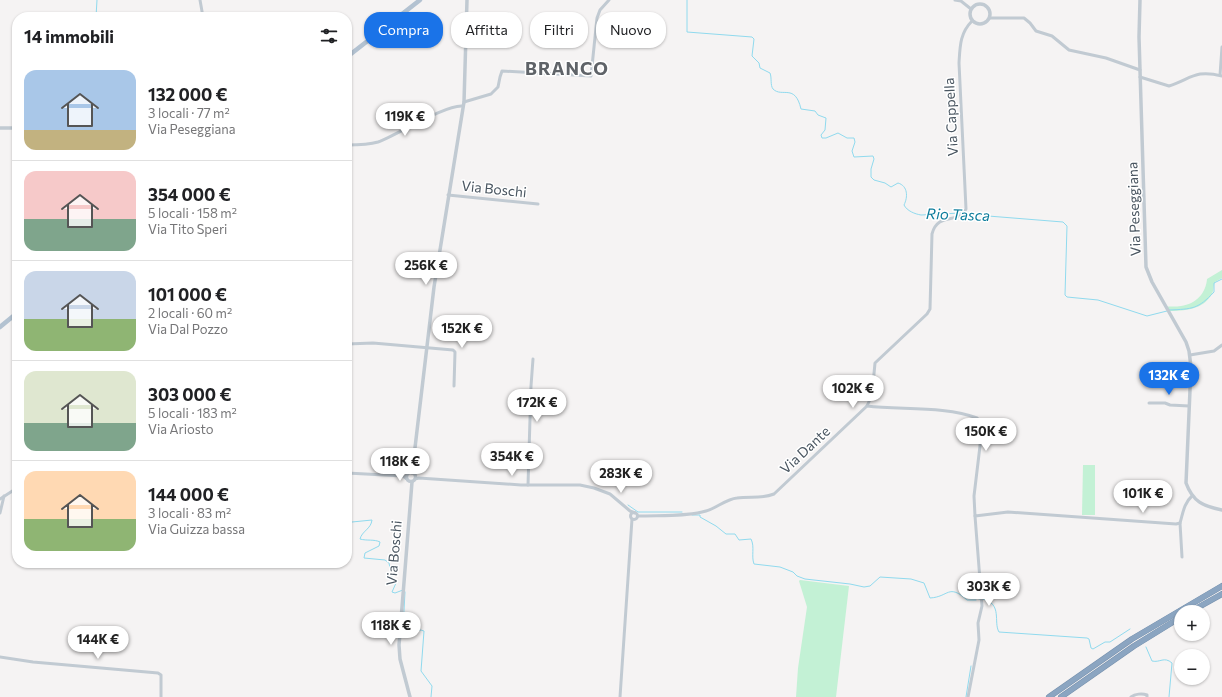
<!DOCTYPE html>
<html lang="it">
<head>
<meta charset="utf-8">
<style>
	body { margin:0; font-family:Commissioner,sans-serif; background:#f2f2f2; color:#202124; height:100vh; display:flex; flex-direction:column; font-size:15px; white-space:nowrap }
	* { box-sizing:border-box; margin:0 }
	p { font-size:13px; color:#757577 }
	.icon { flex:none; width:22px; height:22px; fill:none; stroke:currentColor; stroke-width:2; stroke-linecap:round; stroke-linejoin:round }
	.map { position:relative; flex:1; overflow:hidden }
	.panel { position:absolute; left:12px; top:12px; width:340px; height:556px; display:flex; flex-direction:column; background:#fff; border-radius:16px; box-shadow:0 1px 3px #0004 }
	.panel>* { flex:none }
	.guide { position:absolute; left:364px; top:12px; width:380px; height:36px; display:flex; gap:8px }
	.tools { position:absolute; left:1174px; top:605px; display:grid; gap:8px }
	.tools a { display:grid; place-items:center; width:36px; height:36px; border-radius:50%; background:#fff; box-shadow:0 1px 3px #0004; font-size:20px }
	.price { position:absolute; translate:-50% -34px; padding:0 9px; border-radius:14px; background:#fff; color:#222; font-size:13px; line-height:26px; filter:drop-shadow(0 1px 2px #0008) }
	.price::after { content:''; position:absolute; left:50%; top:24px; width:12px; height:9px; margin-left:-6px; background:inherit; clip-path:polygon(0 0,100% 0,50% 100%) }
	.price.current { background:#1a73e8; color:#fff }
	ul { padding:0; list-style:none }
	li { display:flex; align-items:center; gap:12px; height:100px; padding:0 12px }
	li+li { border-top:1px solid #e0e0e0 }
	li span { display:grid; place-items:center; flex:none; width:112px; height:80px; border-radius:12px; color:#555 }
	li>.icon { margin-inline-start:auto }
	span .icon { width:48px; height:48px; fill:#fffc; stroke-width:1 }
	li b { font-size:17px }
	h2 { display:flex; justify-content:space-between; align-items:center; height:48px; padding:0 12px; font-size:17px }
	.chip { padding:0 14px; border-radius:16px; background:#fff; box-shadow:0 1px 3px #0004; font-size:14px; line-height:36px }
	.chip.current { background:#1a73e8; color:#fff }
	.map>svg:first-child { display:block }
</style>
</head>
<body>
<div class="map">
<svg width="1222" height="697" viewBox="0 0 1222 697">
	<rect width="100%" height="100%" fill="#f5f3f3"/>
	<g fill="#c3f1d5">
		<path d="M1222 270V278L1215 282C1213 286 1214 290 1212 294 1203 310 1184 311 1168 311L1165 307C1170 306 1176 307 1181 306 1196 304 1206 293 1207 279Z"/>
		<path d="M1083 465H1095V515H1082Z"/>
		<path d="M800 580 849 586 836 697H796L798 668 807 607 799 581Z"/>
	</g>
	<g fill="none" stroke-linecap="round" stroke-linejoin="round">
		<g stroke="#90daee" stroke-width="1">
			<path d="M687 0V32L752 37 754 39 752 56 759 63 760 68 770 73C772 78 770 85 773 89 782 98 795 83 801 109L815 111 818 115 826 118 825 130 821 135 822 138H826L838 133 847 138H854L855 142 852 151 854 157 873 156 874 159 871 169V177L874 180 885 183 891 187 898 183C908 186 908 197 904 205 907 211 915 214 921 215L961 213"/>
			<path d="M96 17 97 0"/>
			<path d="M963 214 1063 222 1067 226 1065 295 1067 297 1098 300 1147 316 1167 311"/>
			<path d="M1169 310C1193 309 1198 309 1214 292V283L1222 279"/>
			<path d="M628 505 638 512H682"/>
			<path d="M347 513 349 515 347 517"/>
			<path d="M692 515H700V517L716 526 726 534H735L739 540 751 539C755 547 751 556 754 564L780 567 793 572 797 576 805 579 850 584 864 587 870 586 880 577 911 579 924 583 930 598C949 597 948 583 967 600H976"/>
			<path d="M347 522H352L372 520C371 529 362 531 360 539 367 541 374 539 380 542L379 546 365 553 364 558 385 560 389 563 392 578 396 583 392 592 395 593 403 590"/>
			<path d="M405 592 403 629C409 633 417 628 424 631L421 671 432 686 431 697"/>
			<path d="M979 599H980"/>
			<path d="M983 599C1003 604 993 622 999 632L1087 638 1089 639 1091 648 1093 649 1105 642H1110L1130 629"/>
			<path d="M1146 647 1152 661C1160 663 1164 656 1172 663L1169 697"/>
			<path d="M966 697 971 666"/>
		</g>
		<g stroke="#7690ad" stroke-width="6">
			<g id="motorway">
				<path d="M1190 612 1222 594"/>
				<path d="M1049 697 1132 639 1222 586"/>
				<path d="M1061 697 1134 646 1181 617"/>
			</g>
		</g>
		<g stroke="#c1cad2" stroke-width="3">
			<path d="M200 0 203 17"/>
			<path d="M955 0 961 1 971 9"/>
			<path d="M990 18H1024L1030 23 1036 31 1052 36 1069 50 1106 58 1140 70"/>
			<path d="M1220 75 1222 47"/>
			<path d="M1140 77 1169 86C1191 79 1195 69 1222 76"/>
			<path d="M464 102 491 94 498 87 500 77 502 71 591 76 597 18 600 10 609 0"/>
			<path d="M347 145C358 145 368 145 378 142 397 135 446 104 463 106"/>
			<path d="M448 195 538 204"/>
			<path d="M13 316 14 328 17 330"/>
			<path d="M347 344 373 343 453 350 455 352 454 386"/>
			<path d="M1190 355 1214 351 1222 345"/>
			<path d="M1149 403H1165L1170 405 1189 406"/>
			<path d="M867 406C901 410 946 406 977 418L981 422 980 446 974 496 975 516 1008 512 1176 524 1180 523C1183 513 1184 503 1192 496"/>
			<path d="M347 473 403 476 407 479"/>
			<path d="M415 479 419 478 521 485H580L594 488 610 494 630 511 635 513"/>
			<path d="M528 485 531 386 533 359"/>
			<path d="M0 499 17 488"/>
			<circle cx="634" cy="516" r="3.5"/>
			<path d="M0 513 4 496"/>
			<path d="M638 516C659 515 686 517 706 511 717 508 726 499 737 498 750 496 762 499 774 494L867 406 872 395 875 363 927 314 930 309 932 234C938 211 959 225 966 209L959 63C960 46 960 33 972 21"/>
			<path d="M1180 523 1182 557"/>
			<path d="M0 657 33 662 158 673 161 675V697"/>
			<path d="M620 697 632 519"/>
			<path d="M968 697 979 640 978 623 982 606 975 516"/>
			<path d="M1131 697C1135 694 1142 693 1147 695V697"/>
		</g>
		<g stroke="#c1cad2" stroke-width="3.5">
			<path d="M1140 0 1139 37 1146 267 1152 282 1186 342 1189 351 1191 367 1186 483C1193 502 1203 506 1222 510"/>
			<circle cx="980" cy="14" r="10"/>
			<path d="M0 128H17"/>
			<circle cx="411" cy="477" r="4.5"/>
			<path d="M412 473 434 287 464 102 467 0"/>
			<path d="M410 697 400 659 399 645 412 482"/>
		</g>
		<g stroke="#b3c2d1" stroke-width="4.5">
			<path d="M347 57 420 0"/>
			<path d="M0 327 17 313"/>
		</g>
		<use href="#motorway" stroke="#8ba5c1" stroke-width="5"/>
	</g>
	<g text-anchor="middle" stroke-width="3" stroke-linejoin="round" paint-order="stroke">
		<g font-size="14" fill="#4a5661" stroke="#fff">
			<text transform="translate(951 117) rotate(-93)" y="5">Via Cappella</text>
			<text transform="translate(494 189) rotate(6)" y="5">Via Boschi</text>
			<text transform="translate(1134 209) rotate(-92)" y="5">Via Peseggiana</text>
			<text transform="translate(805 450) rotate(-43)" y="5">Via Dante</text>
			<text transform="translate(394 553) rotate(-85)" y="5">Via Boschi</text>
		</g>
		<g font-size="15" font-style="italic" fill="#0c7c9b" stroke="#fff">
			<text transform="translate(958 215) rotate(2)" y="5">Rio Tasca</text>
		</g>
		<g font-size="18" font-weight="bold" letter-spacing="1" fill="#5f6368" stroke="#fff">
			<text x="567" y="75">BRANCO</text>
		</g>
	</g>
</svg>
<div class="tools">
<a>+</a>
<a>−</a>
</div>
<b class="price" style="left:405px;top:137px">119K €</b>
<b class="price" style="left:426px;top:286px">256K €</b>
<b class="price" style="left:462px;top:349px">152K €</b>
<b class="price current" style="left:1169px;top:396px">132K €</b>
<b class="price" style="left:853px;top:409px">102K €</b>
<b class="price" style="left:537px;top:423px">172K €</b>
<b class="price" style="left:986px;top:452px">150K €</b>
<b class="price" style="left:512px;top:477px">354K €</b>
<b class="price" style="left:400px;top:482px">118K €</b>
<b class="price" style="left:621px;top:494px">283K €</b>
<b class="price" style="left:1143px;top:514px">101K €</b>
<b class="price" style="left:989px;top:607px">303K €</b>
<b class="price" style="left:391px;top:646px">118K €</b>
<b class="price" style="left:98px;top:660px">144K €</b>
<div class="guide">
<a class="chip current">Compra</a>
<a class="chip">Affitta</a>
<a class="chip">Filtri</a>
<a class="chip">Nuovo</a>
</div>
<section class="panel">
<h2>14 immobili<svg class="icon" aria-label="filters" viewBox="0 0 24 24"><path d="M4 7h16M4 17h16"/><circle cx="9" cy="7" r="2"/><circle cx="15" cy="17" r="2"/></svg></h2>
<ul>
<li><span style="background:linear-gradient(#a9c7e8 75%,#c2b280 0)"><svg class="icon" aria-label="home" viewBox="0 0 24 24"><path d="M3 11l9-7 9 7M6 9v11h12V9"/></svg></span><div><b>132 000 €</b><p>3 locali · 77 m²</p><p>Via Peseggiana</p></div></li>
<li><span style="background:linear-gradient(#f6c9c9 60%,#7fa58c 0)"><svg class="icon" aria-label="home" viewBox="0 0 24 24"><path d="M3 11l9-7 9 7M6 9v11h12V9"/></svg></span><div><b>354 000 €</b><p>5 locali · 158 m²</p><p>Via Tito Speri</p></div></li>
<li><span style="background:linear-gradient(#c9d6e8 60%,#8fb573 0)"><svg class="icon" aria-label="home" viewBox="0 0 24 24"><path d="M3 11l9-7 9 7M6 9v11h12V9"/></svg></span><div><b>101 000 €</b><p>2 locali · 60 m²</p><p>Via Dal Pozzo</p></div></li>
<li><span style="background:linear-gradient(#dfe7d0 65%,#7fa58c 0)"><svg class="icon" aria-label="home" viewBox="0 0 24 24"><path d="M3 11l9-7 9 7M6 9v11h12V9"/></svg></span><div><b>303 000 €</b><p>5 locali · 183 m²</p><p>Via Ariosto</p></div></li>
<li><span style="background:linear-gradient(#ffd9b3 60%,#8fb573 0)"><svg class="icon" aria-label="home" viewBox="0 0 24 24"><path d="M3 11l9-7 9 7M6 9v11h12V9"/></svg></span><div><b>144 000 €</b><p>3 locali · 83 m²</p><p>Via Guizza bassa</p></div></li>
</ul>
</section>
</div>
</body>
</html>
